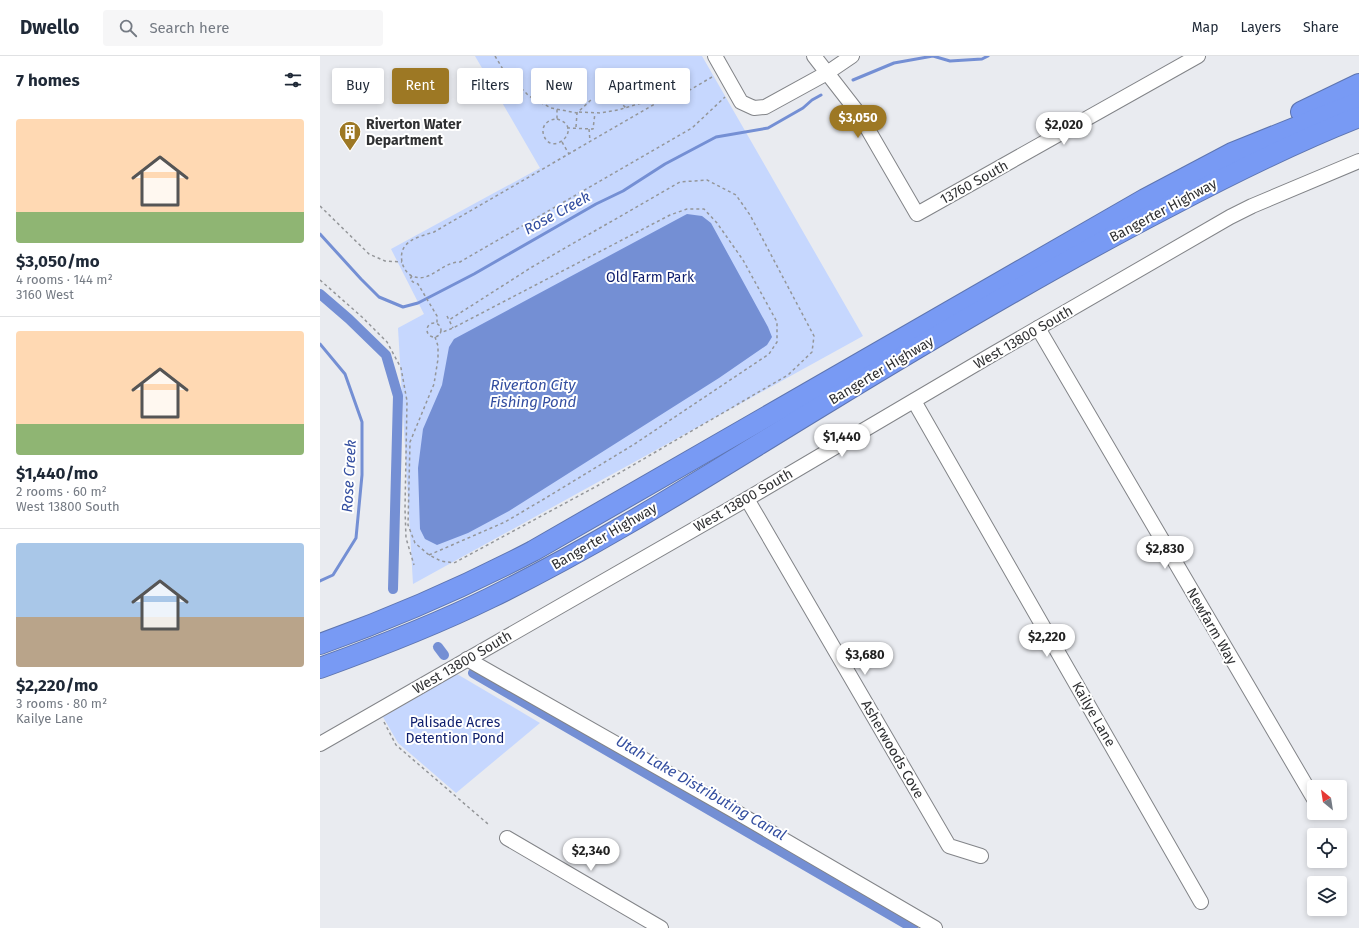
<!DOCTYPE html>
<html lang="en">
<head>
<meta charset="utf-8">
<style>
	body { margin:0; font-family:"Fira Sans",sans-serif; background:#f6f6f7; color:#1f2937; height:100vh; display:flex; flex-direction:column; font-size:15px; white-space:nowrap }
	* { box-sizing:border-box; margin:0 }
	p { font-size:13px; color:#747a83 }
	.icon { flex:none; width:22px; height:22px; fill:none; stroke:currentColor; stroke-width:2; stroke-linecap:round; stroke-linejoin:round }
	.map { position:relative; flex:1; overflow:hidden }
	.side { display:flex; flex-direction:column; background:#fff; width:320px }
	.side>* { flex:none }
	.guide { position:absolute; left:12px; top:12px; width:380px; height:36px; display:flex; gap:8px }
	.needle { width:26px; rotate:330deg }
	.buttons { position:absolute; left:987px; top:724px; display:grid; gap:8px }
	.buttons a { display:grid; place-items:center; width:40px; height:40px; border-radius:4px; background:#fff; box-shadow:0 2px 6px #0003; font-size:20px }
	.price { position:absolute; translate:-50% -34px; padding:0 9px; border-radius:14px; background:#fff; color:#222; font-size:13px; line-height:26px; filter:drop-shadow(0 1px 2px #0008) }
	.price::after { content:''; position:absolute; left:50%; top:24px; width:12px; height:9px; margin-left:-6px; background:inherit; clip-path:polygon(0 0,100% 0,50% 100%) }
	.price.active { background:#9d7824; color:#fff }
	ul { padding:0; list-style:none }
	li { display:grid; align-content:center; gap:8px; height:212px; padding:0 16px }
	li+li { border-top:1px solid #e0e1e3 }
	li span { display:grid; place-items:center; height:124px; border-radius:4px; color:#555 }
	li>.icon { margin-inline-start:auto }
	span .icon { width:72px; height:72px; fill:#fffc; stroke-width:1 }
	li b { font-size:17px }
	h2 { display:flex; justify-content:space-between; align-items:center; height:48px; padding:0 16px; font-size:17px }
	.chip { padding:0 14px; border-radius:4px; background:#fff; box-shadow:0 2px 6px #0003; font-size:14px; line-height:36px }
	.chip.active { background:#9d7824; color:#fff }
	header { display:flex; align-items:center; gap:24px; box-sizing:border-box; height:56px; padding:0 20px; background:#fff; border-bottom:1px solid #e0e1e3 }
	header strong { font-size:19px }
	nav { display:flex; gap:22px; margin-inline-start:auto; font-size:14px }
	.search { width:280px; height:36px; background:#f6f6f7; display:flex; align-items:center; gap:10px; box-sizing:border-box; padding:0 14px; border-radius:4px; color:#747a83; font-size:15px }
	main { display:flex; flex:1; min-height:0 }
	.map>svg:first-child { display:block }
</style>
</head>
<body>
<header>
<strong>Dwello</strong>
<div class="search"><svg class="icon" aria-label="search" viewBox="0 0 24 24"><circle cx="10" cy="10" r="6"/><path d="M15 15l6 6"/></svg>Search here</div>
<nav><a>Map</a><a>Layers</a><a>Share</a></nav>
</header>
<main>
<section class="side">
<h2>7 homes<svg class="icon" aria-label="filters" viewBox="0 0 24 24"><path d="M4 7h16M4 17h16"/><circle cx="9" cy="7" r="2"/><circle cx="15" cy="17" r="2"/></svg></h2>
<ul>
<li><span style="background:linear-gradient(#ffd9b3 75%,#8fb573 0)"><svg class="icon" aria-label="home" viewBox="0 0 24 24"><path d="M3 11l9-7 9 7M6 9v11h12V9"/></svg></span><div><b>$3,050/mo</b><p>4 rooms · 144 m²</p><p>3160 West</p></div></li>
<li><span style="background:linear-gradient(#ffd9b3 75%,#8fb573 0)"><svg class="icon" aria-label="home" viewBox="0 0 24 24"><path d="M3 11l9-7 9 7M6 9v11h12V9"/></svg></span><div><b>$1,440/mo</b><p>2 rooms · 60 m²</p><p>West 13800 South</p></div></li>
<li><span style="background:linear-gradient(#a9c7e8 60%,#b9a48a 0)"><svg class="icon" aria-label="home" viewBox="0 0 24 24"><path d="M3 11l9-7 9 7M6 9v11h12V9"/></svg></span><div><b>$2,220/mo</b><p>3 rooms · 80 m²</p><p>Kailye Lane</p></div></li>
</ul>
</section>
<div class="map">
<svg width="1039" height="872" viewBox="0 0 1039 872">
	<rect width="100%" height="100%" fill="#e9ebf0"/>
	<g fill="#c6d7fe">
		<path d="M155 0H382L543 280 93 528 78 272 104 258 71 193 220 112Z"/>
		<path d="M137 618 220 667 136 737 78 687 63 661Z"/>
	</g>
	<path fill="#748fd4" d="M367 158 382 160 391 167 448 271 452 281 447 289 399 322 189 455 148 477 117 489 105 483 100 473 98 412 103 373 122 329 129 291 134 283Z"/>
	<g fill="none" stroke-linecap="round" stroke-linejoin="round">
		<g stroke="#748fd4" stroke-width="3">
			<path d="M533 24 574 7 613 0 630 5 662 3 668 0"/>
			<path d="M0 178 41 223 59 241 83 251 98 247 154 218 236 171 276 148 303 135 345 108 396 81 448 72 483 52 492 44 501 39"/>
			<path d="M0 288 25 318 42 366V419L36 482 13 519 0 525"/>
		</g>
		<g stroke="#748fd4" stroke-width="10">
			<path d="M0 238 29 263 66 299 78 340 73 533"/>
			<path d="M118 591 124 599"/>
			<path d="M153 617 593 872"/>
		</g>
		<g stroke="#828488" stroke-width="16">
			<g id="minor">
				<path d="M395 0 421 46 434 52 445 51 507 17 532 0"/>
				<path d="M494 0 539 58 597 158 878 0"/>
				<path d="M718 272 994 743"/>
				<path d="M594 345 881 846"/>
				<path d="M427 443 629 790 661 800"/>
				<path d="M147 603 411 753 615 872"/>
				<path d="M0 688 427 443 673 298 910 161 932 150 1039 105"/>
				<path d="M187 782 341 872"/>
			</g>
		</g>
		<g stroke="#5e75b0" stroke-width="22">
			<g id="highway">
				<path d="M981 56 1039 28"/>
				<path d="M0 588C73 562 144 531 213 495L825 143 912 97 1039 46"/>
				<path d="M0 612C58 591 115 569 170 542 287 485 396 414 508 346 621 277 734 210 852 149 913 117 975 86 1039 61"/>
			</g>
		</g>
		<g stroke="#949699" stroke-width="1.5" stroke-dasharray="3 3" stroke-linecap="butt">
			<path d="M175 0 184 15 209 40 231 52 257 57"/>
			<path d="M392 21 361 39 352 38 114 176C98 181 78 185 82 206 83 211 87 218 92 220 110 228 121 206 140 206L372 72 405 41"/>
			<path d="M299 45 306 52"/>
			<path d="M259 56 280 57 298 54 328 45 333 49"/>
			<path d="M237 63C265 71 233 102 224 80 220 70 228 63 237 63V53"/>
			<path d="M256 71 257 57 273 42"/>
			<path d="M247 72 273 73 275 57"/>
			<path d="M269 73 270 85"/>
			<path d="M242 86 249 98"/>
			<path d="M0 150 49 198 65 205 82 206"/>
			<path d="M92 220 90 223 93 226 98 228 117 260V268"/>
			<path d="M0 224 42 261 67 286 81 312 87 345 85 453 86 482 94 509"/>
			<path d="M127 260 133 272"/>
			<circle cx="114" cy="274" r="7"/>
			<path d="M115 281 118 290V303L114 328 90 386 88 469 95 487 109 499 121 505 134 507 277 430 468 319 492 296 494 280 430 159 416 139 387 124 360 126 212 211 129 264"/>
			<path d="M109 499 185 466 224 443 313 389 449 298 457 286V266L423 204 397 167 384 153H367L350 159 133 272 120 277"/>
			<path d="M64 666 76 689 168 768"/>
		</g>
		<use href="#minor" stroke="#fff" stroke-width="14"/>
		<use href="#highway" stroke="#789af4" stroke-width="20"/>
	</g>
	<defs>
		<g id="building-pin" transform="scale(1.15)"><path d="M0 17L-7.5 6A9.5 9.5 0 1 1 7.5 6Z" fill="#9d7824" stroke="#fff"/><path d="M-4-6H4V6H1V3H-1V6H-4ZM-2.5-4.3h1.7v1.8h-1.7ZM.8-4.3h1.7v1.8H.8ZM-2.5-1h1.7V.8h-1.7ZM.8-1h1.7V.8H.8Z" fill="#fff"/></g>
	</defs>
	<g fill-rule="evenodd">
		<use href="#building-pin" x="30" y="76"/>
	</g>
	<g text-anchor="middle" stroke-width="4" stroke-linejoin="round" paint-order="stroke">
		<g font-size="14" font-weight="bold" fill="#2f3032" stroke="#fff" text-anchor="start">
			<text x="46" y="73">Riverton Water<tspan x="46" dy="16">Department</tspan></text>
		</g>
		<g font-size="14" fill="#2f3032" stroke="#fff">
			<text transform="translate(654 126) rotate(-29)" y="5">13760 South</text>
			<text transform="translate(843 154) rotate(-28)" y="5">Bangerter Highway</text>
			<text transform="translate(703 281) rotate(-30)" y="5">West 13800 South</text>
			<text transform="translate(561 314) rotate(-31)" y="5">Bangerter Highway</text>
			<text transform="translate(423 444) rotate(-30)" y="5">West 13800 South</text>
			<text transform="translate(284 480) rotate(-30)" y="5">Bangerter Highway</text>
			<text transform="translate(892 570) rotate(60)" y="5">Newfarm Way</text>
			<text transform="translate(142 606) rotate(-30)" y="5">West 13800 South</text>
			<text transform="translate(774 658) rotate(60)" y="5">Kailye Lane</text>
			<text transform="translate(573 693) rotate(60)" y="5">Asherwoods Cove</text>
		</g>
		<g font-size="14" fill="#0e1e6d" stroke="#fff">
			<text x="330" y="226">Old Farm Park</text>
			<text x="135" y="671">Palisade Acres<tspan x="135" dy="16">Detention Pond</tspan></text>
		</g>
		<g font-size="15" font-style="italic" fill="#334ea0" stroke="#fff">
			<text transform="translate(237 157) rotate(-29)" y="5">Rose Creek</text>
			<text x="213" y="334">Riverton City<tspan x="213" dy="17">Fishing Pond</tspan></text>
			<text transform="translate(29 420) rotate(-87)" y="5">Rose Creek</text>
			<text transform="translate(381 732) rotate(30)" y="5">Utah Lake Distributing Canal</text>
		</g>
	</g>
</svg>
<div class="buttons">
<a><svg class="needle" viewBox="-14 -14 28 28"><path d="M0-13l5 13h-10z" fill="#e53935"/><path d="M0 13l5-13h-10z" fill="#747a83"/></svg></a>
<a><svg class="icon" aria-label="locate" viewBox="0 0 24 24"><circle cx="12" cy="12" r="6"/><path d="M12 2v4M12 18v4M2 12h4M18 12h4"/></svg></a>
<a><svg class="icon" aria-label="layers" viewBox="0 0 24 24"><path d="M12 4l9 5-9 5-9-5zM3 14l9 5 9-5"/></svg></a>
</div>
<b class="price active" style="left:538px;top:83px">$3,050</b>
<b class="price" style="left:744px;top:90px">$2,020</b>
<b class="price" style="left:522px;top:402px">$1,440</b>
<b class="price" style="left:845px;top:514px">$2,830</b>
<b class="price" style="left:727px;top:602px">$2,220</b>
<b class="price" style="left:545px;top:620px">$3,680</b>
<b class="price" style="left:271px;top:816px">$2,340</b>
<div class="guide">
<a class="chip">Buy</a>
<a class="chip active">Rent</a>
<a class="chip">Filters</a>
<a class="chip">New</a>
<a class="chip">Apartment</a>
</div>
</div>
</main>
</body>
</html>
